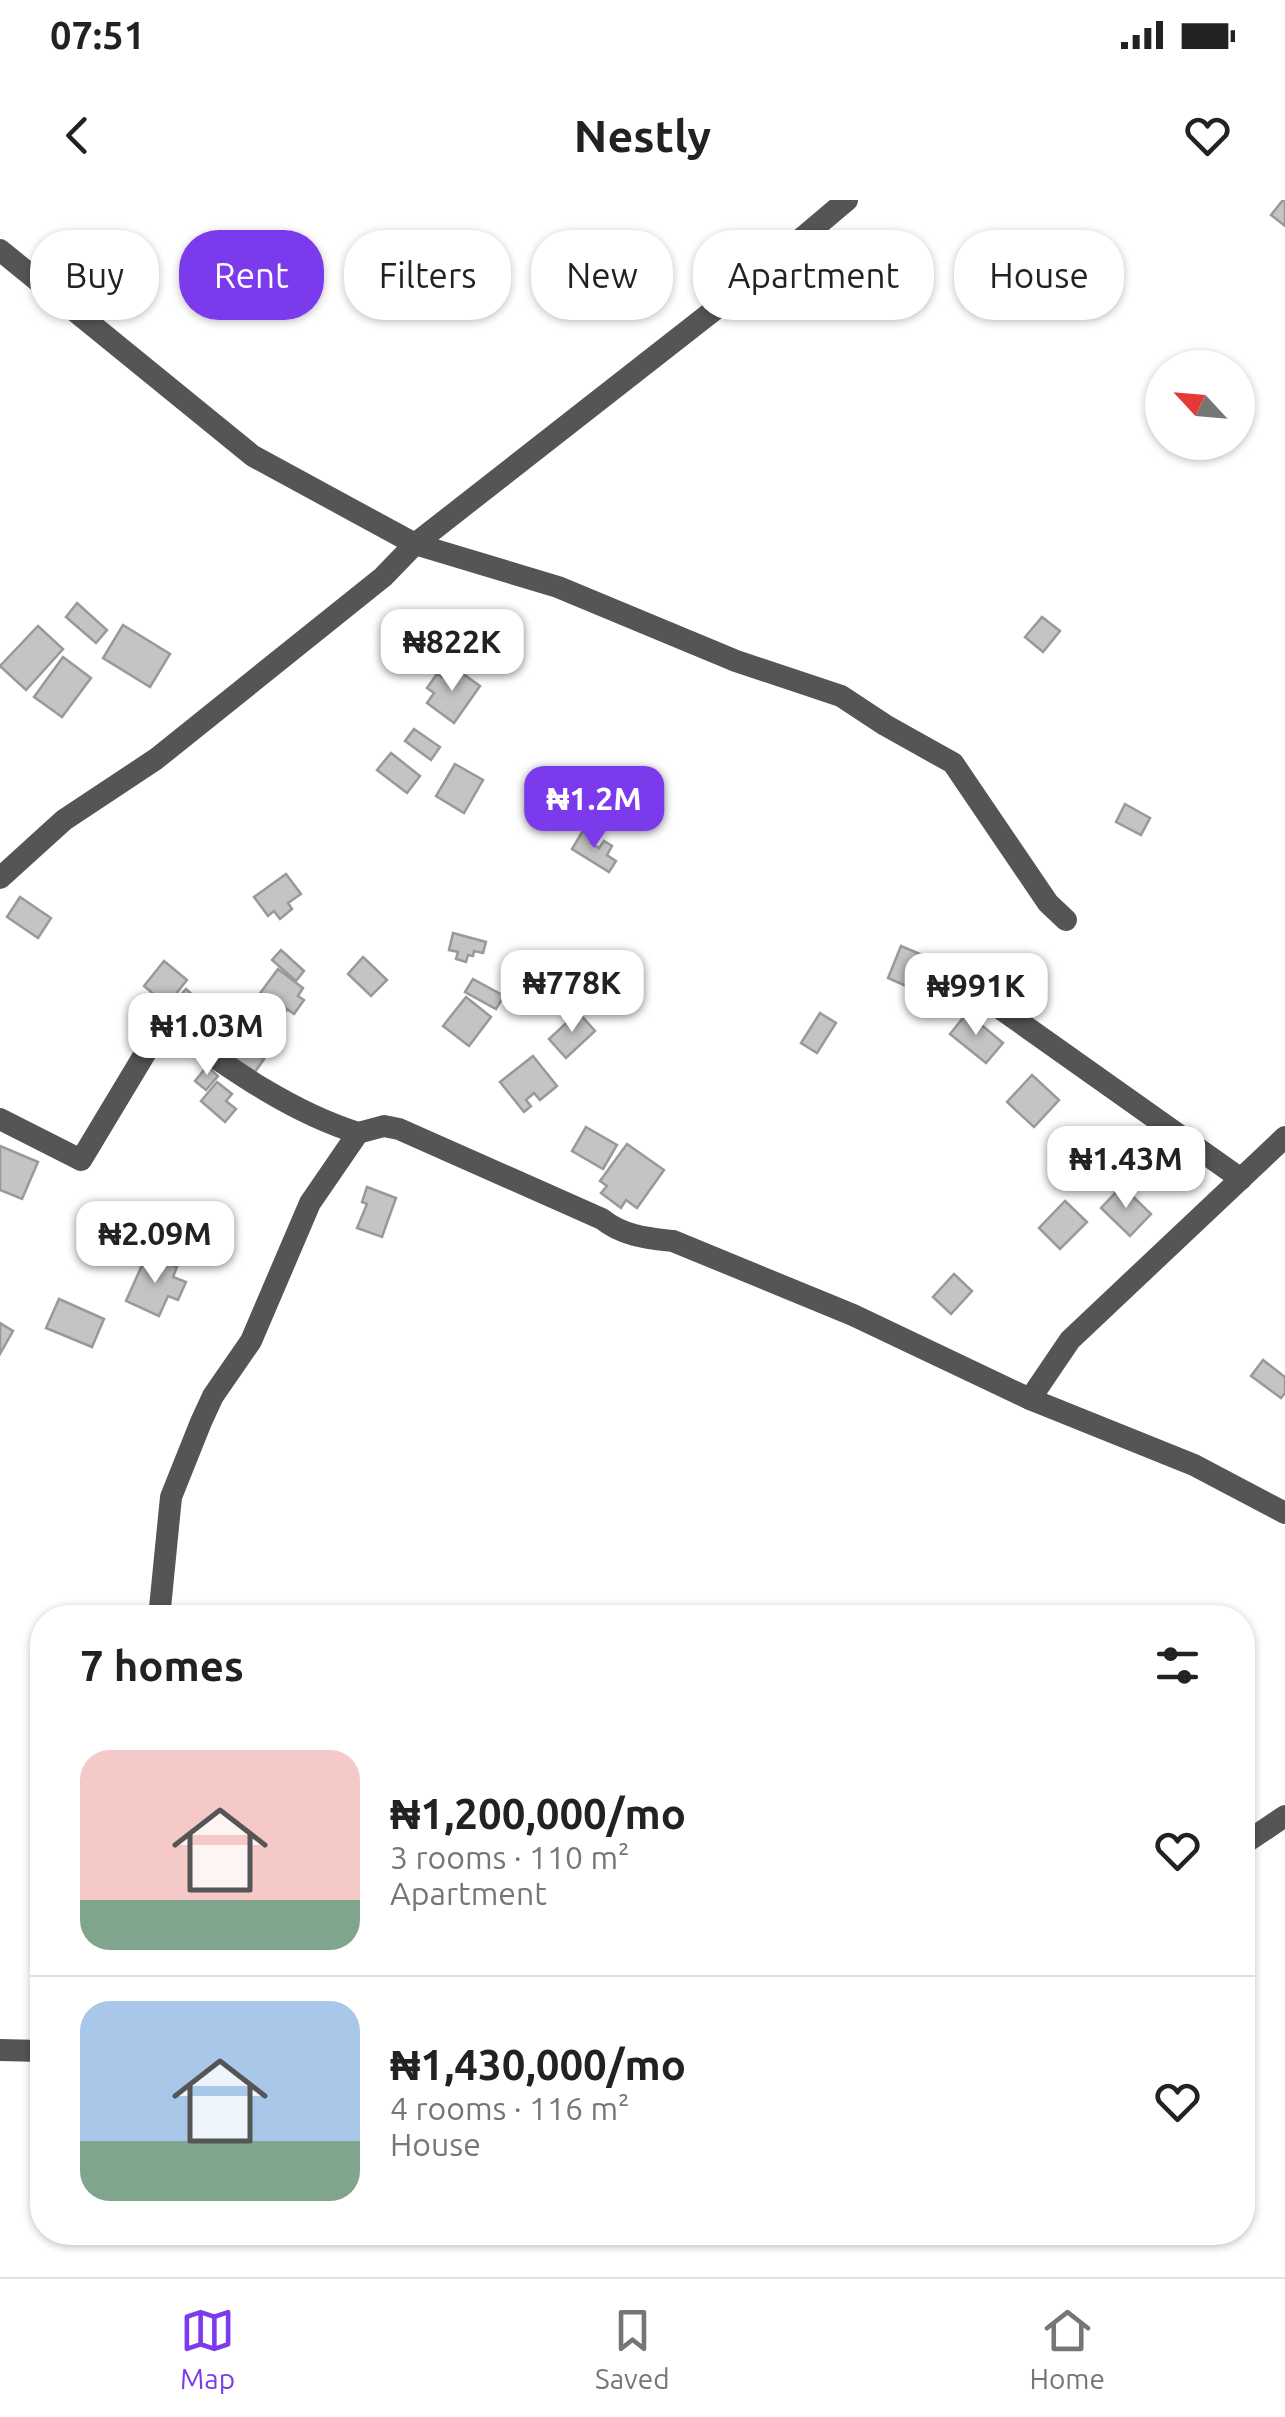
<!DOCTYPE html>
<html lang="en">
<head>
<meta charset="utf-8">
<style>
	body { margin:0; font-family:Ubuntu,sans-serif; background:#f2f2f2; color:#222; height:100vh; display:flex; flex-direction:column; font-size:38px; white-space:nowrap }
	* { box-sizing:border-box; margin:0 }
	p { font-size:32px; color:#767676 }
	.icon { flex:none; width:55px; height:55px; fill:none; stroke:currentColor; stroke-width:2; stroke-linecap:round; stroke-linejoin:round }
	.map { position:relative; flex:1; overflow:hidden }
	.sheet { position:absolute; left:30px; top:1405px; width:1225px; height:640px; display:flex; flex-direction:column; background:#fff; border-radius:40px; box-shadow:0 2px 8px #0004 }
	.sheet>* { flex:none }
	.guide { position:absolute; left:30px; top:30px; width:1225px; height:90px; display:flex; gap:20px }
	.needle { width:65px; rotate:296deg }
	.controls { position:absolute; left:1145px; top:150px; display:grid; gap:20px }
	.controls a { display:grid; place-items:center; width:110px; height:110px; border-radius:50%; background:#fff; box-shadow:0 2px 8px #0004; font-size:50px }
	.price { position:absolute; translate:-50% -85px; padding:0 22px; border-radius:20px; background:#fff; color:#222; font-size:32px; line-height:65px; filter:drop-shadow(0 2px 5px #0008) }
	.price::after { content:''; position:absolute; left:50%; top:60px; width:30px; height:22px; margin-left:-15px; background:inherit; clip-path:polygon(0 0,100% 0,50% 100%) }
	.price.on { background:#7c3aed; color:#fff }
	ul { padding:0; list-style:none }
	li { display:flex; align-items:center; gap:30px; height:250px; padding:0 50px }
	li+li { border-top:2px solid #e0e0e0 }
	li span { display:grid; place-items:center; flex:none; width:280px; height:200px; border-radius:30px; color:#555 }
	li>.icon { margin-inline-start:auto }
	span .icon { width:120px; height:120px; fill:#fffc; stroke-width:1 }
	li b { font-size:42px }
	h2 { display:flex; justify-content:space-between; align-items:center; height:120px; padding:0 50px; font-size:42px }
	.chip { padding:0 35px; border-radius:40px; background:#fff; box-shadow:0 2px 8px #0004; font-size:35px; line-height:90px }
	.chip.on { background:#7c3aed; color:#fff }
	.status { display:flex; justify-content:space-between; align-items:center; height:70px; padding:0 50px; background:#fff; direction:ltr }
	.status svg { height:28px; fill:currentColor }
	header { display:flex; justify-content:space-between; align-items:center; height:130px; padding:0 50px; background:#fff; font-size:45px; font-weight:700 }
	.dock { display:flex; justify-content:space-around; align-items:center; height:140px; border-top:2px solid #e0e0e0; background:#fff; font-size:28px; color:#767676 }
	.dock a { display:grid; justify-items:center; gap:5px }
	.dock .on { color:#7c3aed }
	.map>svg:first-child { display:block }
</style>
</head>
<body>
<div class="status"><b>07:51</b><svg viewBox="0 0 49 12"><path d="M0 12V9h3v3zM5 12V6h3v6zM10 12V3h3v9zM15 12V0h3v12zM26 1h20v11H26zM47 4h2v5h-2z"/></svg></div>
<header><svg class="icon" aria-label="back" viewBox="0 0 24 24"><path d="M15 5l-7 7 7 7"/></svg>Nestly<svg class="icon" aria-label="heart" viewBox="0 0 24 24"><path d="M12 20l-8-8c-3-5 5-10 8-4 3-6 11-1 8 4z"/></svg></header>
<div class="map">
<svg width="1285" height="2077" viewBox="0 0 1285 2077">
	<rect width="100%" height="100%" fill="#fff"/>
	<g fill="#c4c4c4" stroke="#999" stroke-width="2.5">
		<path d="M1283 0H1285V26L1271 15Z"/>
		<path d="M77 403 107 430 96 443 66 417Z"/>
		<path d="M1042 417 1060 431 1043 452 1025 437Z"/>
		<path d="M123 425 170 454 150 487 103 458Z"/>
		<path d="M38 426 63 449 26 490 0 466Z"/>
		<path d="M63 457 91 478 62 517 34 497Z"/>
		<path d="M455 468 480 486 454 523 427 503 434 493 427 488 437 474 447 480Z"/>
		<path d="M414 529 440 547 431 560 405 541Z"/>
		<path d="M391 553 420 576 407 593 377 570Z"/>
		<path d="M455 564 483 580 464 613 436 596Z"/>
		<path d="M1125 604 1150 618 1141 635 1116 622Z"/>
		<path d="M584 629 595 636 591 643 599 648 604 641 612 646 607 655 616 661 609 672 572 649Z"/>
		<path d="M286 674 301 694 288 703 292 709 280 719 274 711 268 716 254 697Z"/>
		<path d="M20 697 51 718 38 738 7 717Z"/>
		<path d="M453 733 486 742 483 753 474 751 473 756 468 755 466 762 456 759 458 752 449 750Z"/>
		<path d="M901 746 934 760 920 792 888 778Z"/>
		<path d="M281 750 304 771 296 781 272 760Z"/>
		<path d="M363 757 387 780 371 796 348 774Z"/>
		<path d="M164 761 187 780 167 805 144 786Z"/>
		<path d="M278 769 303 788 298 796 304 800 294 814 287 809 283 816 258 796Z"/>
		<path d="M473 779 504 796 496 809 465 792Z"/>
		<path d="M186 789 211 811 194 830 169 808Z"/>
		<path d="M466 797 491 817 469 846 443 826Z"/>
		<path d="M578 812 595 831 566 858 549 839Z"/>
		<path d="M820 813 836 823 817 853 801 843Z"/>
		<path d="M967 813 1003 843 986 863 950 834Z"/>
		<path d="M216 818 235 834 221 850 203 833Z"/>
		<path d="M236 840 264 859 255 872 227 853Z"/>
		<path d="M533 856 557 886 540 900 534 893 526 900 531 906 524 912 500 882Z"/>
		<path d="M207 866 218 876 206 890 195 881Z"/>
		<path d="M1032 875 1059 900 1034 927 1007 902Z"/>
		<path d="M217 882 232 894 226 901 236 909 225 922 201 901Z"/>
		<path d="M586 927 617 945 603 969 572 951Z"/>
		<path d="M627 944 664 970 637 1008 626 1000 621 1008 601 993 607 986 600 981Z"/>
		<path d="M0 946 38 962 22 999 0 990Z"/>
		<path d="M1122 986 1151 1014 1130 1036 1101 1008Z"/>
		<path d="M367 987 396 998 382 1037 357 1028 367 1004 362 1002Z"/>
		<path d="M1065 1001 1087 1022 1060 1049 1039 1028Z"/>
		<path d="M147 1054 177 1067 173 1077 186 1082 178 1100 168 1096 159 1116 126 1101Z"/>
		<path d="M954 1074 972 1091 951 1114 933 1097Z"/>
		<path d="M59 1099 104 1119 92 1147 46 1128Z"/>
		<path d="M0 1123 13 1131 0 1154Z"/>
		<path d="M1263 1160 1285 1177V1193L1281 1198 1251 1176Z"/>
	</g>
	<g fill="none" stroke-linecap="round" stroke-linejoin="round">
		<g stroke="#555" stroke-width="22">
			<path d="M0 50 253 256 415 344 558 387 736 461 841 496 885 525 953 563 1048 703 1066 720"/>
			<path d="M0 678 64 620 156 559 383 377 415 344 750 82 847 0"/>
			<path d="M984 797 1241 979"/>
			<path d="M0 919 81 960 164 822C224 864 287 911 358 933"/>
			<path d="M1030 1199 1070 1140 1285 937"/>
			<path d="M159 1418 171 1297 201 1222 213 1196 251 1141 310 1003 358 933 384 926 399 929 602 1019C623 1036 647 1038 673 1041L853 1115 1030 1199 1194 1265 1285 1313"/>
			<path d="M1242 1645 1285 1616"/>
			<path d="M0 1850 42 1851"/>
		</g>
	</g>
</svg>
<div class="controls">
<a><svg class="needle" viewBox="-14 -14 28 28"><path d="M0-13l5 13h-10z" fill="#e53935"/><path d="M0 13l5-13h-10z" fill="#767676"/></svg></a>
</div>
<b class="price" style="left:452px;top:494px">₦822K</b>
<b class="price on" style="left:594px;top:651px">₦1.2M</b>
<b class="price" style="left:572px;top:835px">₦778K</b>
<b class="price" style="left:976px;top:838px">₦991K</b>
<b class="price" style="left:207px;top:878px">₦1.03M</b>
<b class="price" style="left:1126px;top:1011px">₦1.43M</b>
<b class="price" style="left:155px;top:1086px">₦2.09M</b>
<div class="guide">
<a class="chip">Buy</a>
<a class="chip on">Rent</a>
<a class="chip">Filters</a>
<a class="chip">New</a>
<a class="chip">Apartment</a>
<a class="chip">House</a>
</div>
<section class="sheet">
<h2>7 homes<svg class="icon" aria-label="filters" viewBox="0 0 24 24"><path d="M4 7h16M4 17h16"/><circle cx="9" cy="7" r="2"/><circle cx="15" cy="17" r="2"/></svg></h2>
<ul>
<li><span style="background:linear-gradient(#f6c9c9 75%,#7fa58c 0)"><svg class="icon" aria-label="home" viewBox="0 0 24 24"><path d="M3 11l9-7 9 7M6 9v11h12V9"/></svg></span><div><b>₦1,200,000/mo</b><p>3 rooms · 110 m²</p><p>Apartment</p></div><svg class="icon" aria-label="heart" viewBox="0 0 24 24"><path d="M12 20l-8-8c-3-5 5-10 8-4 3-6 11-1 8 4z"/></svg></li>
<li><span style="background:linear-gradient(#a9c7e8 70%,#7fa58c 0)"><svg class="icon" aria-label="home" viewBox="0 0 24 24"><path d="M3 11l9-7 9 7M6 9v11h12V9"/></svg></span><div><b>₦1,430,000/mo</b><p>4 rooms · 116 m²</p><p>House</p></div><svg class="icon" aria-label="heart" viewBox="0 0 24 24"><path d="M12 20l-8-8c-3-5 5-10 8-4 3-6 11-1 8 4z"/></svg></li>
</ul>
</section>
</div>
<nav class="dock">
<a class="on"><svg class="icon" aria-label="map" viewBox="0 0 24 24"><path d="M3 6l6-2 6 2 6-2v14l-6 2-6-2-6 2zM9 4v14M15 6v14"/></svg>Map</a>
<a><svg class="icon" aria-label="saved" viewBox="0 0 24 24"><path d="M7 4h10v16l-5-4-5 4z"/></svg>Saved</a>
<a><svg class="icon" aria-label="home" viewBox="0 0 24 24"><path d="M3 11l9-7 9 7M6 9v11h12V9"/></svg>Home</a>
</nav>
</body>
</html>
